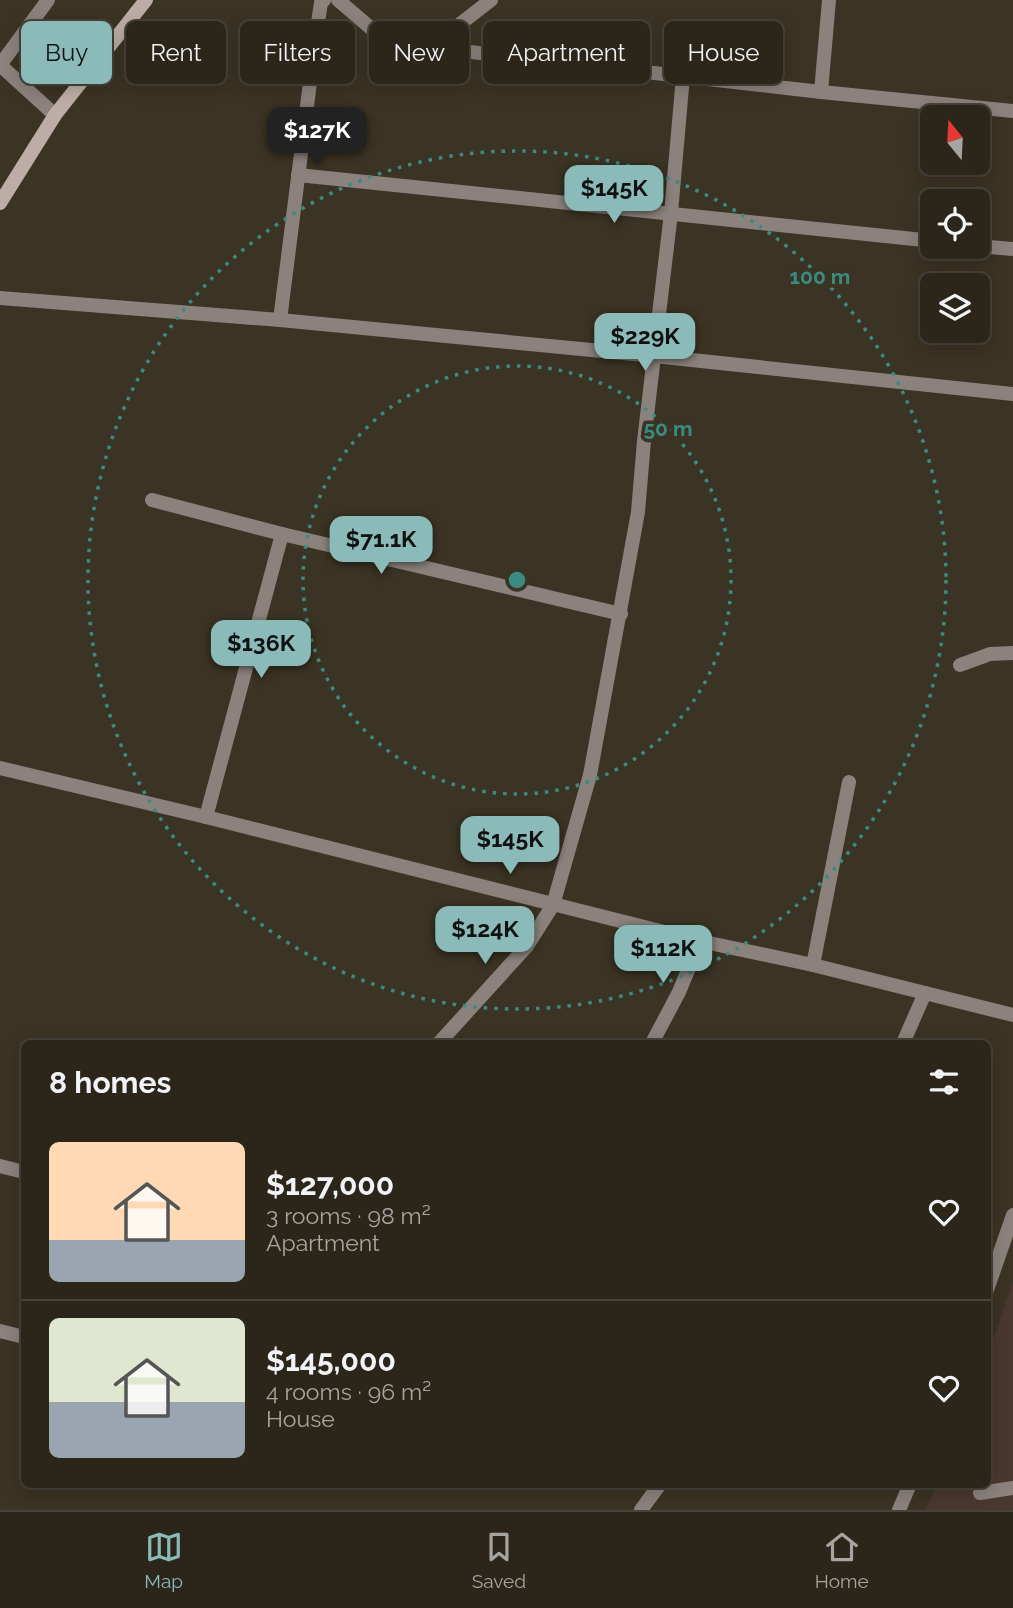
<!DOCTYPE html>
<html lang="en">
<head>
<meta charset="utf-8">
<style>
	body { margin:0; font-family:Raleway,sans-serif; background:#342e23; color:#f1f3f6; height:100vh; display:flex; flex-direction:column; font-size:26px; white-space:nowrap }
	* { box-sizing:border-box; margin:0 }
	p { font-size:23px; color:#a6a5a2 }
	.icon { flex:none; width:38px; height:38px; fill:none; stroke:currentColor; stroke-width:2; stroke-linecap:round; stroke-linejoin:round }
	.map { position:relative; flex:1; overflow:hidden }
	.side { position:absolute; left:21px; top:1040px; width:970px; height:448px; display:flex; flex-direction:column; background:#2c261a; border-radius:10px; box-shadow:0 4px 18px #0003,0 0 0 2px #484339 }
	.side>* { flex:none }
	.banner { position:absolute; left:21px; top:21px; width:971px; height:63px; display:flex; gap:14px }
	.needle { width:46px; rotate:342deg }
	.fabs { position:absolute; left:920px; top:105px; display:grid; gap:14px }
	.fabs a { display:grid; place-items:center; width:70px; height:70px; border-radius:10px; background:#2c261a; box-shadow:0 4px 18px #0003,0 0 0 2px #484339; font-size:35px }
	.price { position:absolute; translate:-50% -60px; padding:0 16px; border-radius:14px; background:#8bbbb9; color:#111; font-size:23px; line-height:46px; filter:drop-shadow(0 2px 4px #0008) }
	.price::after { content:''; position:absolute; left:50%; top:42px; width:21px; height:16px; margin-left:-10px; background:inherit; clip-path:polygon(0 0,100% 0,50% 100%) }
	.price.selected { background:#222; color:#fff }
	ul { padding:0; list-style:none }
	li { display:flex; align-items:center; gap:21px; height:175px; padding:0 28px }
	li+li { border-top:2px solid #484339 }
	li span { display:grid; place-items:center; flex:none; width:196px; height:140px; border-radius:10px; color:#555 }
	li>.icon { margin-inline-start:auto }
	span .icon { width:84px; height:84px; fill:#fffc; stroke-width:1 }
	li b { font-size:30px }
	h2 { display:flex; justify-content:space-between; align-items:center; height:84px; padding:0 28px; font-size:30px }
	.chip { padding:0 24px; border-radius:10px; background:#2c261a; box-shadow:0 4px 18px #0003,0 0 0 2px #484339; font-size:24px; line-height:63px }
	.chip.selected { background:#8bbbb9; color:#111 }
	.tab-bar { display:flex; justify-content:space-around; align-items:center; height:98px; border-top:2px solid #484339; background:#2c261a; font-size:19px; color:#a6a5a2 }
	.tab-bar a { display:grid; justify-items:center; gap:4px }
	.tab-bar .selected { color:#8bbbb9 }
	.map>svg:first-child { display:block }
</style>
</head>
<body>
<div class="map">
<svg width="1013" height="1510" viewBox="0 0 1013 1510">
	<rect width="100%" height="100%" fill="#3b3323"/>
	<path fill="#4a3730" d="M1013 1281V1510H925L938 1484H987V1357Z"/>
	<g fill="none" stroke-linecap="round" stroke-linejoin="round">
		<path stroke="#8b827d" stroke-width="14" d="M980 1493 1013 1488"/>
		<g stroke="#8b827d" stroke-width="14">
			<path d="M338 0 381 37 401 44 821 92 1013 111"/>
			<path d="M435 49 451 31 491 0"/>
			<path d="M0 65 48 0"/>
			<path d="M0 65 55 115"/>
			<path d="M821 92 829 0"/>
			<path d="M298 175 933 241"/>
			<path d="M978 246 1013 249"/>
			<path d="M0 298 280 320 654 356 1013 394"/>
			<path d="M280 320 316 35 321 3 324 0"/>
			<path d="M152 500 282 534 621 614"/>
			<path d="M960 665 990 654 1013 653"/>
			<path d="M0 768 206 817 700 941 813 965 1013 1015"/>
			<path d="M206 817 282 534"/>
			<path d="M813 965 849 782"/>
			<path d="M439 1043 527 946 553 905 590 775 638 512 644 441 671 213 683 76"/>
			<path d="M652 1043 679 992 700 941"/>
			<path d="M903 1043 925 993"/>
			<path d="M0 1166 24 1172"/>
			<path d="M987 1290 1013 1215"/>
			<path d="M0 1331 24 1337"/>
			<path d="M641 1510 660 1484"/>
			<path d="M899 1510 910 1484"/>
		</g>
		<path stroke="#bcaea6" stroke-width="14" d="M0 203 55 115 146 0"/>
	</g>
	<g fill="none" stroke="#3a8c83" stroke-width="3.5" stroke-dasharray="3.5 7">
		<circle cx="517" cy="580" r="214"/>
		<circle cx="517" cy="580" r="429"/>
	</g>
	<circle cx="517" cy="580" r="10" fill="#3a8c83" stroke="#3b3323" stroke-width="3.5"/>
	<g font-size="21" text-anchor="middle" font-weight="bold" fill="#3a8c83" stroke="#3b3323" stroke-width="7" stroke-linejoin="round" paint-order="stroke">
		<text x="820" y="284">100 m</text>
		<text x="668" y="436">50 m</text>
	</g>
</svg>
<div class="fabs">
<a><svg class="needle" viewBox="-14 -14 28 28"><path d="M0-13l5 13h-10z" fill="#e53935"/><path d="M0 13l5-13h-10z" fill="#a6a5a2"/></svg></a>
<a><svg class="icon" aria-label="locate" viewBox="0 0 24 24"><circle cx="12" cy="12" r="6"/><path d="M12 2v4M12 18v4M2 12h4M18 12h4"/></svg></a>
<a><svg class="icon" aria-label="layers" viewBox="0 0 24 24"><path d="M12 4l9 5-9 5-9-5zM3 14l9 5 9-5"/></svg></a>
</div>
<b class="price selected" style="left:317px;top:167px">$127K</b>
<b class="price" style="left:614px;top:225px">$145K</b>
<b class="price" style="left:645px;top:373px">$229K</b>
<b class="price" style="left:381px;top:576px">$71.1K</b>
<b class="price" style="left:261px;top:680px">$136K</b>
<b class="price" style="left:510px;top:876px">$145K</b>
<b class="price" style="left:485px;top:966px">$124K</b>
<b class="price" style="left:663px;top:985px">$112K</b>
<div class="banner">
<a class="chip selected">Buy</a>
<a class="chip">Rent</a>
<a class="chip">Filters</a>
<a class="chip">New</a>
<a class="chip">Apartment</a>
<a class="chip">House</a>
</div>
<section class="side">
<h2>8 homes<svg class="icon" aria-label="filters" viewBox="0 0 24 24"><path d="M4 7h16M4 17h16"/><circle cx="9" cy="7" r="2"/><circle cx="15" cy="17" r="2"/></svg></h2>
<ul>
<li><span style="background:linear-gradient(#ffd9b3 70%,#9aa5b1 0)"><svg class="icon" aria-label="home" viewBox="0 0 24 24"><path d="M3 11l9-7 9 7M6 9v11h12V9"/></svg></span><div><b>$127,000</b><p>3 rooms · 98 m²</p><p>Apartment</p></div><svg class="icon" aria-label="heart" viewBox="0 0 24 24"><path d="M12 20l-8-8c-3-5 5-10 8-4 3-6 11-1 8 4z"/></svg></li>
<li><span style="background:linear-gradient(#dfe7d0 60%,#9aa5b1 0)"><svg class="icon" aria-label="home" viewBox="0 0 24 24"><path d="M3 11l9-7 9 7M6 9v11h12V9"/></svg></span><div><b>$145,000</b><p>4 rooms · 96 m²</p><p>House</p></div><svg class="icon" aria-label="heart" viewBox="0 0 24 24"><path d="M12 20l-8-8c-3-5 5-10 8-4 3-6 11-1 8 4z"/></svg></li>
</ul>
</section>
</div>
<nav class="tab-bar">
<a class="selected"><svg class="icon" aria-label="map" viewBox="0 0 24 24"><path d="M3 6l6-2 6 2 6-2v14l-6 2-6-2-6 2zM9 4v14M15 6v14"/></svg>Map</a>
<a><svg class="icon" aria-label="saved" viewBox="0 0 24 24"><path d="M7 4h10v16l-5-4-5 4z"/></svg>Saved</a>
<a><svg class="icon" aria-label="home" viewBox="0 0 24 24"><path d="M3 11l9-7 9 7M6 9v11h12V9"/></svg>Home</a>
</nav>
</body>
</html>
